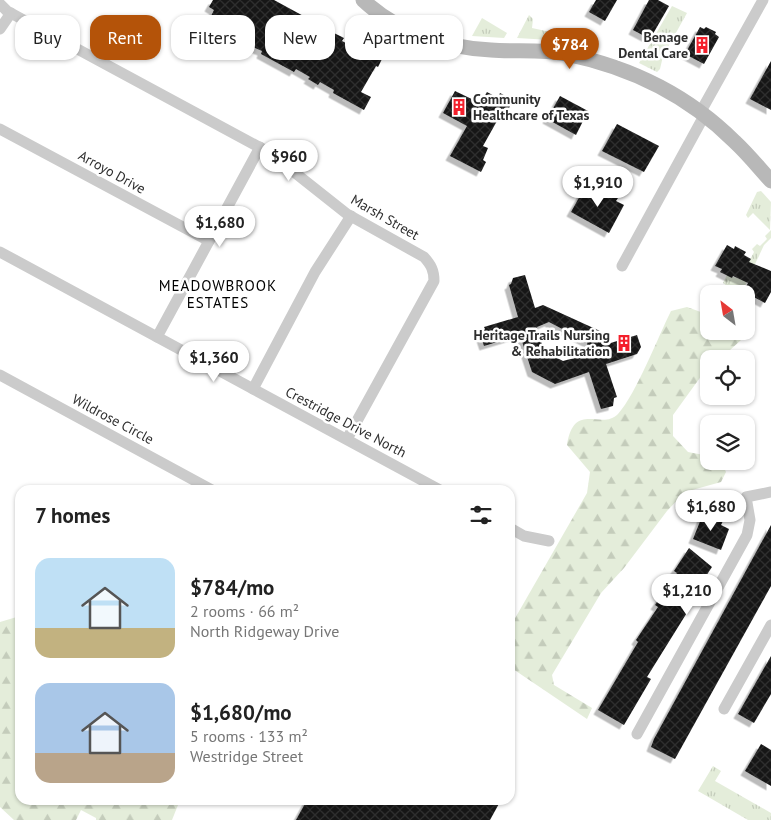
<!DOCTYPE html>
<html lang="en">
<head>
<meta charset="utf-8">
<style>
	body { margin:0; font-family:"PT Sans",sans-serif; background:#f6f6f6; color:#222; height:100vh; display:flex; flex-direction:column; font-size:19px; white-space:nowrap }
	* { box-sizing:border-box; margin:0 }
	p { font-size:16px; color:#767676 }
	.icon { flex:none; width:28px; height:28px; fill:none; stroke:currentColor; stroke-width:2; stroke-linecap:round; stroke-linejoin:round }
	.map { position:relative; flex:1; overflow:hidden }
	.drawer { position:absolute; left:15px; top:485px; width:500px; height:320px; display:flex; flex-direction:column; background:#fff; border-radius:15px; box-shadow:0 1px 4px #0004 }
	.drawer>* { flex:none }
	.hud { position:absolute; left:15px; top:15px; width:500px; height:45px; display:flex; gap:10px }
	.needle { width:32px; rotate:329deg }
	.buttons { position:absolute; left:700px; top:285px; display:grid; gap:10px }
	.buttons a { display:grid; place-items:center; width:55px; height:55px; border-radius:10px; background:#fff; box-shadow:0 1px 4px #0004; font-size:25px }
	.price { position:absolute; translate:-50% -42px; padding:0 11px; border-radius:18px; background:#fff; color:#222; font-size:16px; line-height:32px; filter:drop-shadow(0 1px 2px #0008) }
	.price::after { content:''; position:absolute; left:50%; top:30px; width:15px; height:11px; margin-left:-8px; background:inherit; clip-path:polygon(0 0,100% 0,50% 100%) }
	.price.selected { background:#b45309; color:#fff }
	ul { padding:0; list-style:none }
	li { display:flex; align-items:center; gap:15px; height:125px; padding:0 20px }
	li span { display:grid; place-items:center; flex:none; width:140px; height:100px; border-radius:15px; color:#555 }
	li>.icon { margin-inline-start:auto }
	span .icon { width:60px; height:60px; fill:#fffc; stroke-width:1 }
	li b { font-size:21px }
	h2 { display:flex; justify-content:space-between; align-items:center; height:60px; padding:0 20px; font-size:21px }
	.tag { padding:0 18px; border-radius:15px; background:#fff; box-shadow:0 1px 4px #0004; font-size:18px; line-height:45px }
	.tag.selected { background:#b45309; color:#fff }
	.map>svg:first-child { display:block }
</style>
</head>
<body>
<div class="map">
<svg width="771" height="820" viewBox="0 0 771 820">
	<defs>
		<pattern id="grass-tufts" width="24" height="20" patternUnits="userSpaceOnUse" patternTransform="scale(1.25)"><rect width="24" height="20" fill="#e4edda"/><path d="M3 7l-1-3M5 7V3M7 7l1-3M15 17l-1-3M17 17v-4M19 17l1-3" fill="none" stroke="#c4ccbb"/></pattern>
		<pattern id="forest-firs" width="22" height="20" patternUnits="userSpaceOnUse" patternTransform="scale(1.25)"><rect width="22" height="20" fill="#e4edda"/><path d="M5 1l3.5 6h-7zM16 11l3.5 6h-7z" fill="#c4ccbb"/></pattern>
		<pattern id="building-cross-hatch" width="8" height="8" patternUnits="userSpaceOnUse" patternTransform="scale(1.25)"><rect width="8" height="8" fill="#151515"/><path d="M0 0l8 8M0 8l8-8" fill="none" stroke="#2f2f2f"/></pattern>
		<filter id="shadow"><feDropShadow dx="-4.5" dy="4.5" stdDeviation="0" flood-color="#0004"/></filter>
	</defs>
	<rect width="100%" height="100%" fill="#fff"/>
	<g fill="url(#grass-tufts)">
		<path d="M672 6 687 13 663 56 660 69 657 72 639 63Z"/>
		<path d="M529 15 533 19 532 28 555 33V38L550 40 517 38Z"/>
		<path d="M482 18 507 33 504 38 472 36Z"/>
		<path d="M761 191 771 202 770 230 753 213 748 218 746 215 757 192Z"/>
		<path d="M771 230V238L764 245 742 292 744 294 736 291 735 294H727L730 288 723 283 727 275 740 279 754 252 752 249 757 244 760 246 767 239 765 236Z"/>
		<path d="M713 766 721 771 715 781 771 813V820H748L698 791Z"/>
	</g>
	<g fill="url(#forest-firs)">
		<path d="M687 307 709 315V331H739L741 340 729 351 713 355 709 359 702 375 673 415V436L688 452 709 456V461H721L726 472 721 482 685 492 667 511 624 568 601 593 552 675 554 685 592 708 587 719 510 667V627L587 493 590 472 567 445C574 400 602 431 618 414 636 394 658 337 671 311Z"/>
		<path d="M20 616V800H171L178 805 172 820H96V818L81 810 76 820H14L0 807V622Z"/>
	</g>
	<g fill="url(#building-cross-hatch)" fill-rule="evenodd" filter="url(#shadow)">
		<path d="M213 0H274L320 25 318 28 332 36 334 33 344 38 342 41 357 49 359 45 382 59 378 67 376 66 361 92 371 97 364 110 333 93 334 90 320 82 318 85 308 79 310 77 296 69 294 72 261 54 262 51 236 40 237 38 223 30 222 33 211 28 213 25 208 22 214 10 209 7Z"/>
		<path d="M596 0H617L605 21 589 12Z"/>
		<path d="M649 0H658L669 6 650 39 633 30Z"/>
		<path d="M700 27 704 29 706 27 716 32 715 34 719 37 704 64 685 54Z"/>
		<path d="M771 61V110L750 99Z"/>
		<path d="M455 91 480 103 487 92 498 98 500 93 513 100 506 114 502 112 483 146 488 148 483 160 486 162 481 172 450 156 467 126 443 113Z"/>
		<path d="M560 96 588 111 576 135 547 119Z"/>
		<path d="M617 124 659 146 644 172 602 151Z"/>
		<path d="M586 185 605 195 607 192 618 198 616 201 624 205 609 233 571 212Z"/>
		<path d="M727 245 734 249 735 246 746 252 744 255 751 259 749 262 771 271V292L765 303 750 295 746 300V294H742L748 283 733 276 732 278 720 272 722 269 715 266Z"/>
		<path d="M525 275 535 308 543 305 600 331 604 345 637 335 641 347 637 354 606 364 617 397 614 398 613 406 601 409 589 372 555 384 532 372 520 335 484 346 480 334 485 329 484 327 518 317 509 285 511 284 513 278ZM549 322 587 342 589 354 563 361 544 351 537 327Z"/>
		<path d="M703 514 723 521 721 525 729 529 721 550 693 539Z"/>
		<path d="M771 525V586L675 759 651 747 654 739Z"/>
		<path d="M689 548 712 567 698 588 693 585 685 597 693 603 647 677 651 679 624 725 598 710 638 642 636 640 658 607 655 605 677 573 674 571Z"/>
		<path d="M771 656V694L754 723 738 714Z"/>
		<path d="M761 744 771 750V786L745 771Z"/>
		<path d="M307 800H501L490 820H296Z"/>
	</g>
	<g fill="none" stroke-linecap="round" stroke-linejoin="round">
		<g stroke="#cbcbcb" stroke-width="11">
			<path d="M0 4 7 11 270 153 347 214 424 257C431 265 434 270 434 281L347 439"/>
			<path d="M0 29 11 13"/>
			<path d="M700 113 763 0"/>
			<path d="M0 129 209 241"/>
			<path d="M0 252 440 490"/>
			<path d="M622 266 704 116"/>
			<path d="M157 337 260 147"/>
			<path d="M0 375 212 490"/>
			<path d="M253 389 315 272 351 216"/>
			<path d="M510 528 524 536 549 541"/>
			<path d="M724 709 771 625"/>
			<path d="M637 734 747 535 750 520 746 497 771 492"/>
		</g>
		<path stroke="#b8b8b8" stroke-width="15" d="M363 0C397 32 445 48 491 50 516 52 542 49 566 54 630 67 689 96 735 142 748 154 759 168 771 181"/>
	</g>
	<defs>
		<g id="building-bare" transform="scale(1.35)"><path d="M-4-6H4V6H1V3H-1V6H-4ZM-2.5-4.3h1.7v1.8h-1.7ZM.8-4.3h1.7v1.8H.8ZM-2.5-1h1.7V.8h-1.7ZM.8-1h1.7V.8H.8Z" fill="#f4202c" stroke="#fff" stroke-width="2.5" paint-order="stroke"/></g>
	</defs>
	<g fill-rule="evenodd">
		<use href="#building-bare" x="702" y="45"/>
		<use href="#building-bare" x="459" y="107"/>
		<use href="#building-bare" x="624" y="343"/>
	</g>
	<g text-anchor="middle" stroke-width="5" stroke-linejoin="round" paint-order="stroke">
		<g font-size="14" font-weight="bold" fill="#2e2e2e" stroke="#fff" text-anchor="end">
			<text x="688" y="42">Benage<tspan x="688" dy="16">Dental Care</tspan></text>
			<text x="473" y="104" text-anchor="start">Community<tspan x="473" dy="16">Healthcare of Texas</tspan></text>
			<text x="610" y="340">Heritage Trails Nursing<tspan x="610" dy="16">&amp; Rehabilitation</tspan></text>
		</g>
		<g font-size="14" fill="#2e2e2e" stroke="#fff">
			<text transform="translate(112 172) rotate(29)" y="5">Arroyo Drive</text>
			<text transform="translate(385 217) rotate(30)" y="5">Marsh Street</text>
			<text transform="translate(113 419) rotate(28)" y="5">Wildrose Circle</text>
			<text transform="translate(346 422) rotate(28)" y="5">Crestridge Drive North</text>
		</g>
		<g font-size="15" letter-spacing="1" fill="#000" stroke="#fff">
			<text x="218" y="291">MEADOWBROOK<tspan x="218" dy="17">ESTATES</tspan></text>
		</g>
	</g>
</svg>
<div class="buttons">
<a><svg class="needle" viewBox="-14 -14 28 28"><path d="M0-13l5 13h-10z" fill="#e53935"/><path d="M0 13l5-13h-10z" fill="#767676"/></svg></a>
<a><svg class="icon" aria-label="locate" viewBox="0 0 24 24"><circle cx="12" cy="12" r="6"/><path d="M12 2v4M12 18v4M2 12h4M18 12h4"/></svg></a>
<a><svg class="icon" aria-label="layers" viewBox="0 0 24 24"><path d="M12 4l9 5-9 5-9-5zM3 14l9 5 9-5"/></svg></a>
</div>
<b class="price selected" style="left:570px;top:70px">$784</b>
<b class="price" style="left:289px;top:182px">$960</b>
<b class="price" style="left:598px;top:208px">$1,910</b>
<b class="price" style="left:220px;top:248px">$1,680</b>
<b class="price" style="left:214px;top:383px">$1,360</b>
<b class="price" style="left:711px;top:532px">$1,680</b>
<b class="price" style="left:687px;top:616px">$1,210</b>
<div class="hud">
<a class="tag">Buy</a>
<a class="tag selected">Rent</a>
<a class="tag">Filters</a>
<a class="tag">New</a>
<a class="tag">Apartment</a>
</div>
<section class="drawer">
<h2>7 homes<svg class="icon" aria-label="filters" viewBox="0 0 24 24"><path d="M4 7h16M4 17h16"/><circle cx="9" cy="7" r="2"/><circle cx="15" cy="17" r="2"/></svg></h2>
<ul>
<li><span style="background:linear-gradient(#bfe0f5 70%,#c2b280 0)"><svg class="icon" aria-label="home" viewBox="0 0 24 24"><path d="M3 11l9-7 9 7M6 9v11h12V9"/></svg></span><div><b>$784/mo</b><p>2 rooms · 66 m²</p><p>North Ridgeway Drive</p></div></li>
<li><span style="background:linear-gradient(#a9c7e8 70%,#b9a48a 0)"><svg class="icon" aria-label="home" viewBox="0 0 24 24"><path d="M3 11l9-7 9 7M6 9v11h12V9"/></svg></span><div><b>$1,680/mo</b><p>5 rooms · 133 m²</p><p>Westridge Street</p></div></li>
</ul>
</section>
</div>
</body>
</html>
